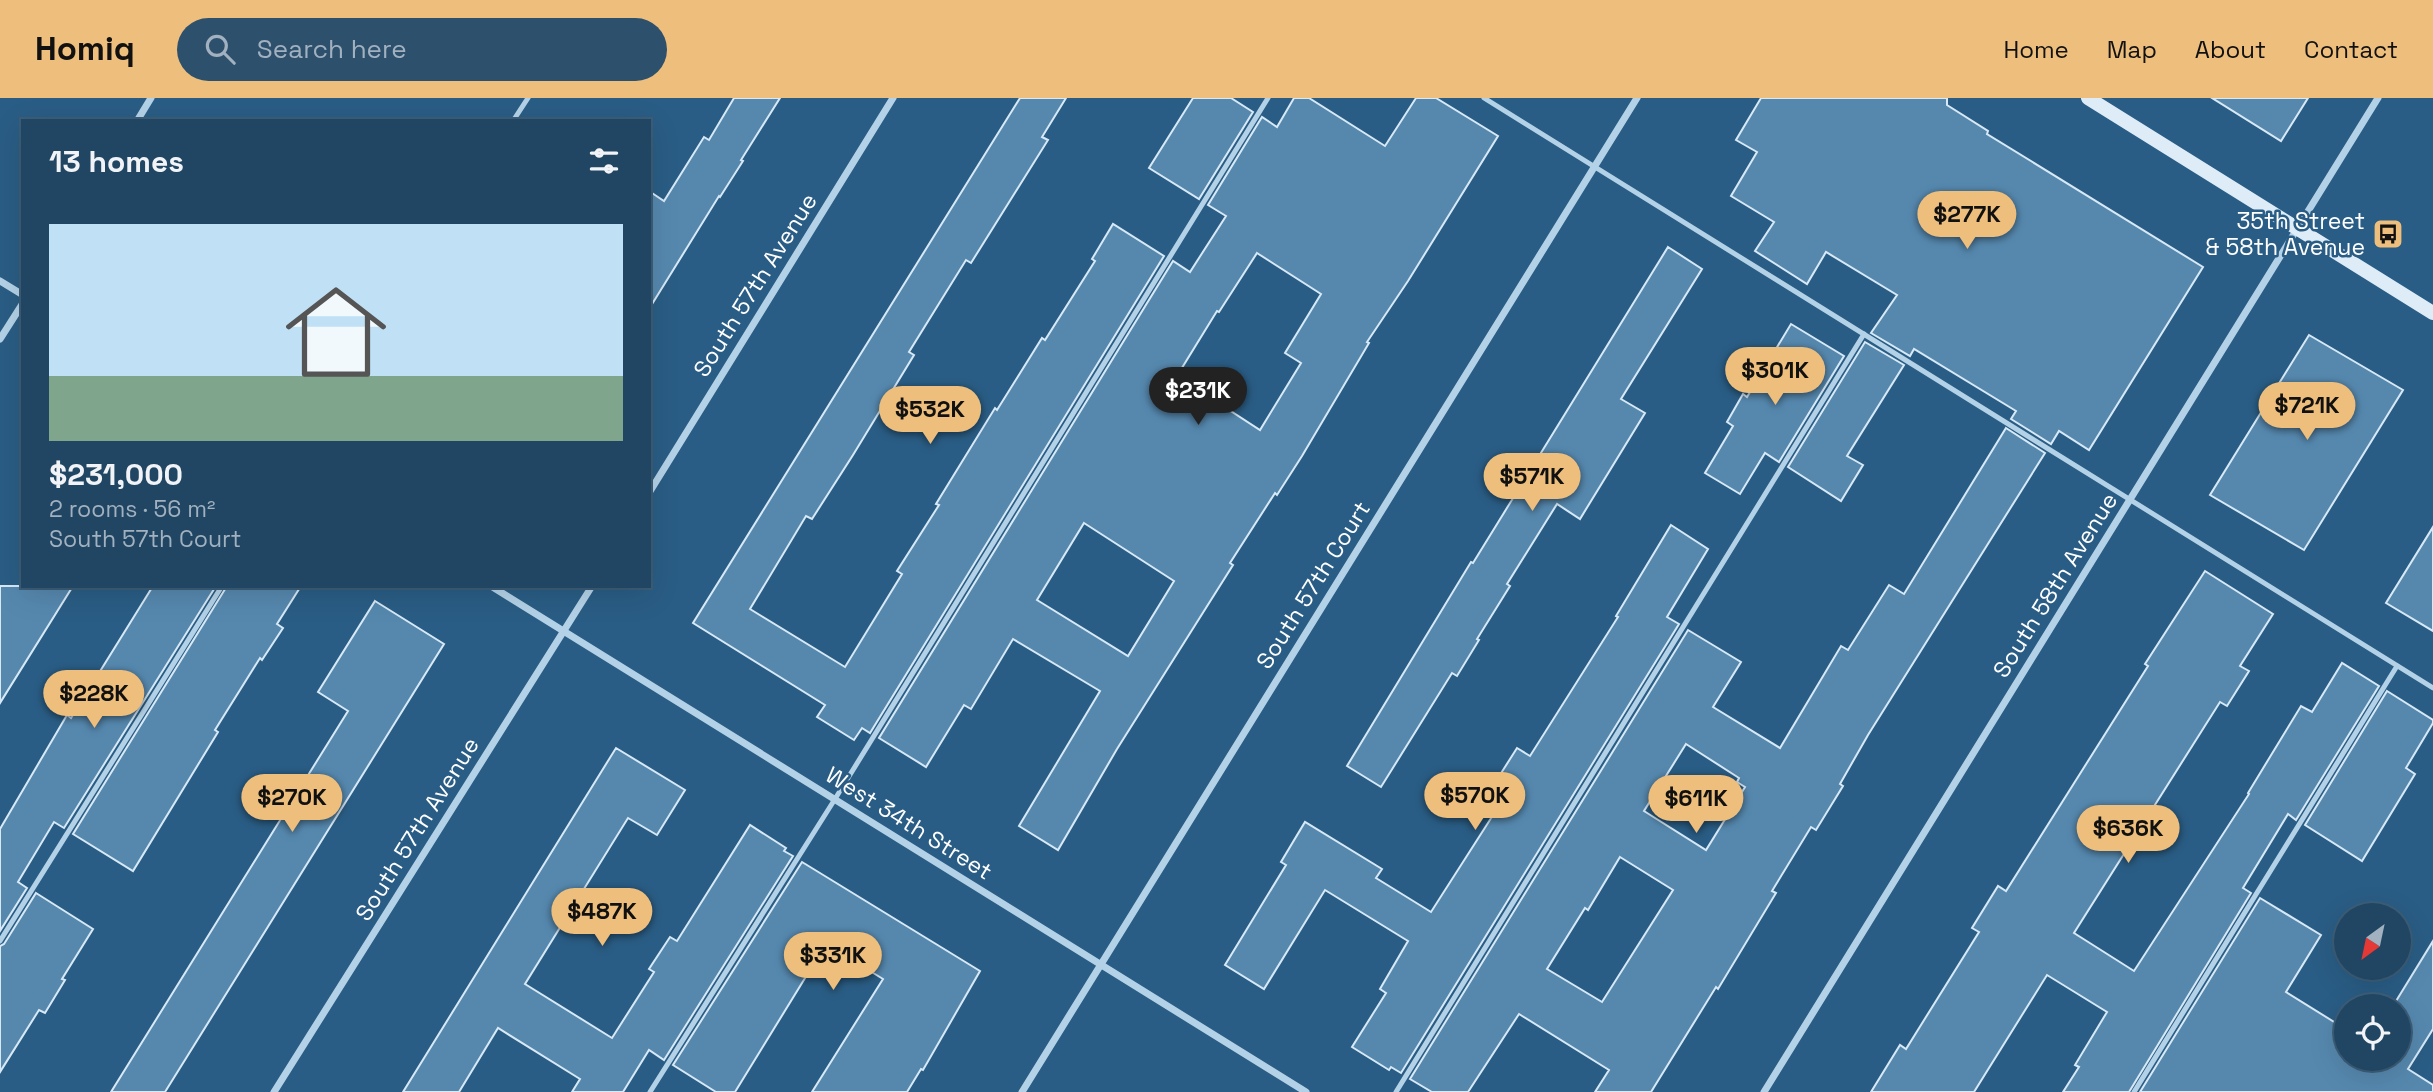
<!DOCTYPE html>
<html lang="en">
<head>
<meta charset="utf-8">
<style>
	body { margin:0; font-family:"Space Grotesk",sans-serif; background:#2d506d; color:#f1f3f6; height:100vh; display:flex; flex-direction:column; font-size:26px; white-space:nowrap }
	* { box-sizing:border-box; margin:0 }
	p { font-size:23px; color:#a2b1bf }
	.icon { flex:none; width:38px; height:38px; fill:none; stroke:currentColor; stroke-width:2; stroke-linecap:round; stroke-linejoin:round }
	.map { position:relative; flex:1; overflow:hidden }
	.drawer { position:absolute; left:21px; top:21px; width:630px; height:469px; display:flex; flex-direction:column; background:#204664; border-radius:0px; box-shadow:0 7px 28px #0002,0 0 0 2px #3d5e78 }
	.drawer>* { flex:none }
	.needle { width:46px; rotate:213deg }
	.fabs { position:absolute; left:2334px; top:805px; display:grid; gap:14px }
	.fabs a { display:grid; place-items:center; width:77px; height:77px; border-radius:50%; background:#204664; box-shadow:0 7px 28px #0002,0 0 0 2px #3d5e78; font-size:35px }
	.price { position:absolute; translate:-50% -60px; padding:0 16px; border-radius:24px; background:#eebe7c; color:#111; font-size:23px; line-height:46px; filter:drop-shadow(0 2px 4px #0008) }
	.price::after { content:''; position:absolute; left:50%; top:42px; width:21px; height:16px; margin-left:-10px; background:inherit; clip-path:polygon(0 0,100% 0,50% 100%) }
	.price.selected { background:#222; color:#fff }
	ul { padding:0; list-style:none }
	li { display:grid; align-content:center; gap:14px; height:371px; padding:0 28px }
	li span { display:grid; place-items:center; height:217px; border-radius:0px; color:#555 }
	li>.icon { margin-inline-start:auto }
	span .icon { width:126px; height:126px; fill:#fffc; stroke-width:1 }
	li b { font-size:30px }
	h2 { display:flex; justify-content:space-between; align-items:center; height:84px; padding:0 28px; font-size:30px }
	header { display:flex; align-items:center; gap:42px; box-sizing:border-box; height:98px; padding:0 35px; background:#eebe7c; color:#111 }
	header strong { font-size:33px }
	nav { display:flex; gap:38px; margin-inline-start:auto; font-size:24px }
	.search { width:490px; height:63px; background:#2d506d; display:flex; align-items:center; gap:18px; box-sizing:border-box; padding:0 24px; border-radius:38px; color:#a2b1bf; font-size:26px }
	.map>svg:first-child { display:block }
</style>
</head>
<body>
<header>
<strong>Homiq</strong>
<div class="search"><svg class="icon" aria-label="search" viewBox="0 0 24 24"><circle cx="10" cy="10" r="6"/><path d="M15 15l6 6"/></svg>Search here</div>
<nav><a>Home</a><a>Map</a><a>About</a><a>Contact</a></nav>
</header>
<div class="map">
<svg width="2433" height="994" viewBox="0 0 2433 994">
	<rect width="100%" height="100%" fill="#2a5d85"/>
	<g fill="#5688ae" stroke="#d7e9f6" stroke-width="2" fill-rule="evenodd">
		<path d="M734 0H780L741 62 743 63 720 99 719 98 649 211V93L664 103 704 39 709 42Z"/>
		<path d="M1020 0H1066L1042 39 1048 42 971 165 966 162 909 254 914 257 853 357 812 421 806 418 750 511 845 569 902 476 897 473 939 407 936 406 995 310 997 312 1042 240 1045 242 1095 163 1092 161 1113 126 1164 158 870 635 862 630 854 642 817 619 825 607 693 525Z"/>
		<path d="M1193 0H1231L1253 14 1199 101 1149 70Z"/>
		<path d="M1294 0H1309L1385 48 1416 0H1436L1498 38 1408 183 1367 244 1369 245 1302 358 1277 397 1275 395 1230 465 1233 467 1117 651 1058 752 1019 728 1100 593 1013 541 971 611 964 607 926 669 879 640 1173 163 1190 174 1226 118 1208 107 1262 19 1277 29ZM1257 155 1321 196 1285 255 1301 265 1260 332 1177 278 1217 213 1219 214ZM1084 425 1174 483 1128 558 1037 502Z"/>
		<path d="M1761 0H1947V7L1988 33 1987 36 2203 169 2089 352 2059 333 2051 346 2011 321 2016 313 1914 251 1910 258 1871 235 1897 197 1826 154 1807 186 1755 153 1774 124 1731 98 1757 54 1736 42Z"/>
		<path d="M2212 0H2308L2281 43Z"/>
		<path d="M1668 149 1702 171 1621 301 1645 315 1580 421 1557 406 1507 486 1510 488 1477 541 1479 542 1457 578 1452 575 1381 689 1347 668 1471 464 1473 465Z"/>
		<path d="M1791 226 1844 258 1779 364 1765 355 1740 396 1705 375 1733 328 1727 324 1743 296 1747 299Z"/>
		<path d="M2309 237 2403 292 2304 452 2210 397Z"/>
		<path d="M1865 244 1904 267 1847 358 1863 367 1841 403 1788 369Z"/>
		<path d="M2006 330 2045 355 1868 637 1840 686 1843 688 1816 732 1811 729 1772 793 1776 795 1718 891 1716 889 1651 994H1595L1609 972 1519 916 1468 994H1432L1410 981 1688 532 1741 564 1713 609 1780 650 1841 548 1848 552 1889 487 1904 496ZM1686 646 1739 680 1737 684 1745 689 1706 752 1644 713ZM1620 759 1673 792 1602 904 1547 871 1585 810 1588 812Z"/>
		<path d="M1671 427 1708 451 1667 519 1679 526 1401 975 1391 969 1389 972 1352 949 1386 895 1380 891 1408 843 1325 792 1264 891 1225 867 1286 767 1281 764 1305 724 1382 771 1376 780 1431 814 1511 689 1498 680 1517 650 1530 658 1618 519 1616 518Z"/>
		<path d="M2433 429V533L2386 505Z"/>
		<path d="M2205 473 2273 516 2240 568 2249 573 2227 608 2220 604 2074 835 2134 873 2249 696 2248 695 2301 608 2312 614 2342 565 2379 588 2296 722 2288 716 2243 790 2251 795 2129 994H2063L2079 969 2075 967 2107 914 2047 877 1974 994H1871L1900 947 1906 951 1979 834 1972 830 1998 788 2006 793 2148 568 2145 566Z"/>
		<path d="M0 488H73L0 605Z"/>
		<path d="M153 488H216L64 730 54 724 18 784 27 790 0 833V731L67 617 71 620Z"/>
		<path d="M227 488H301L277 526 283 530 262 562 260 560 215 632 218 634 133 773 73 736Z"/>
		<path d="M375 503 444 546 165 994H111L348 613 318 594Z"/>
		<path d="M2387 593 2433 622V625L2406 670 2415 676 2362 763 2305 727Z"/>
		<path d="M616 650 685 692 657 737 628 720 525 886 612 940 654 874 649 871 670 839 677 843 750 727 786 750 784 753 793 758 664 962 649 952 623 994H572L580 981 498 930 459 994H403Z"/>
		<path d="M802 764 980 873 923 972 921 971 907 994H812L883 881 826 846 735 994H716L673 967Z"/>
		<path d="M36 795 93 831 62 881 65 882 45 915 39 912 0 974V848L4 846Z"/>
		<path d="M2260 800 2321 837 2286 894 2347 932V961H2399V908H2393L2433 843V931L2408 971 2433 987V994H2140Z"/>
	</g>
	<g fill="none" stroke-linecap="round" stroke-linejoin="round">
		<g stroke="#b4d2e7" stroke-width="5">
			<path d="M1484 0 2433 590"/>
			<path d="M513 23 528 0"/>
			<path d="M0 843 222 488"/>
			<path d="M650 994 835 701 1268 0"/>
			<path d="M1396 994 1864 236"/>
			<path d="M2134 994 2397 568"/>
		</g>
		<g stroke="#b4d2e7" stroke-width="7">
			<path d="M137 23 151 0"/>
			<path d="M0 183 23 197"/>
			<path d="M0 241 23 205"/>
			<path d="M649 395 893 0"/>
			<path d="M491 488 1306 994"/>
			<path d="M274 994 592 488"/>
			<path d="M1022 994 1637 0"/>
			<path d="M1764 994 2378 0"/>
		</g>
		<path stroke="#ddecf7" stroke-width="14" d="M2088 0 2433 215"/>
	</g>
	<defs>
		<g id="bus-square" transform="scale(1.575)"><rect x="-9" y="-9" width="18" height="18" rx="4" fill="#eebe7c" stroke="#2a5d85"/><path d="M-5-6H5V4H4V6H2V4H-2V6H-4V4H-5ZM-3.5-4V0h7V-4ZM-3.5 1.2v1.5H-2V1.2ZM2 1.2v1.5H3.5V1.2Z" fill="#111"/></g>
	</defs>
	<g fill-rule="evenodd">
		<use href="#bus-square" x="2388" y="136"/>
	</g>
	<g text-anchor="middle" stroke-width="5" stroke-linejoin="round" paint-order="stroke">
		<g font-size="23" fill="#fff" stroke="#2a5d85" text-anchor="end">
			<text x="2365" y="131">35th Street<tspan x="2365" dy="26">&amp; 58th Avenue</tspan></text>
		</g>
		<g font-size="23" fill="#fff" stroke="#2a5d85">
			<text transform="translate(755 187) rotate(-58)" y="8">South 57th Avenue</text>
			<text transform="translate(1313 487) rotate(-58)" y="8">South 57th Court</text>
			<text transform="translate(2055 487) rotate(-58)" y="8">South 58th Avenue</text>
			<text transform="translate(909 725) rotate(32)" y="8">West 34th Street</text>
			<text transform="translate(417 731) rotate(-58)" y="8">South 57th Avenue</text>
		</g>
	</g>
</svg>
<div class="fabs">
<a><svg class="needle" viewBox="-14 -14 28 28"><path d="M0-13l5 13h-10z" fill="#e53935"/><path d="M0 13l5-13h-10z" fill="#a2b1bf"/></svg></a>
<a><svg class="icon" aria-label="locate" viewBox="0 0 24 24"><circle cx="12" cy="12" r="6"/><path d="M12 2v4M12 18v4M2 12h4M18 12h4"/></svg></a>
</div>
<b class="price" style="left:1967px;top:153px">$277K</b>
<b class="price" style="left:1775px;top:309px">$301K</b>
<b class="price selected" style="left:1198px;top:329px">$231K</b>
<b class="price" style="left:2307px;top:344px">$721K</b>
<b class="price" style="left:930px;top:348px">$532K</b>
<b class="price" style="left:1532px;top:415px">$571K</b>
<b class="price" style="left:94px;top:632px">$228K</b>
<b class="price" style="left:1475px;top:734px">$570K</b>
<b class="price" style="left:292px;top:736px">$270K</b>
<b class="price" style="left:1696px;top:737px">$611K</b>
<b class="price" style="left:2128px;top:767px">$636K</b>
<b class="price" style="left:602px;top:850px">$487K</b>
<b class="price" style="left:833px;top:894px">$331K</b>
<section class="drawer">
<h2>13 homes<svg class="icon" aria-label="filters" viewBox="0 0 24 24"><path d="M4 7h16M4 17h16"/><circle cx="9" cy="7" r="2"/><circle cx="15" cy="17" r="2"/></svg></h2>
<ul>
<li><span style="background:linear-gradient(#bfe0f5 70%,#7fa58c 0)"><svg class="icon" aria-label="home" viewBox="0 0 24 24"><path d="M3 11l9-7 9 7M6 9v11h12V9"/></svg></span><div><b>$231,000</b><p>2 rooms · 56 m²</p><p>South 57th Court</p></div></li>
</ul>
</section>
</div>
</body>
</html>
